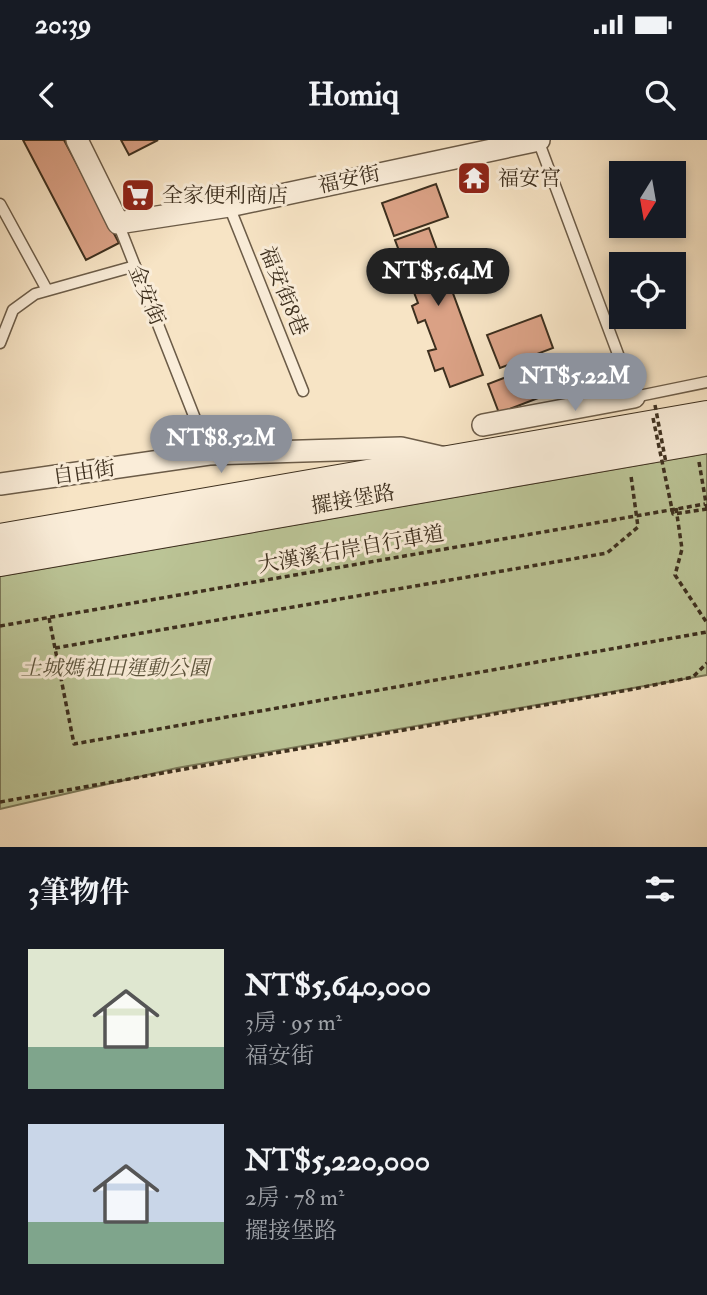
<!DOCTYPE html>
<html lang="zh-TW">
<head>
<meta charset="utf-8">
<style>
	body { margin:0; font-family:"IM FELL Double Pica","Noto Serif TC",serif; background:#242831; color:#f1f3f6; height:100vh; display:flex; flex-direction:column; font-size:26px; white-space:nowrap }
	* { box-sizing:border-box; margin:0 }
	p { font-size:23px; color:#9ea1a6 }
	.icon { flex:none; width:38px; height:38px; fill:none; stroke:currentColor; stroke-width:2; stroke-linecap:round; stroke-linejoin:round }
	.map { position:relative; height:707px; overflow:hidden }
	.panel { display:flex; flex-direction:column; background:#171b24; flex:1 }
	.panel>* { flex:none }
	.needle { width:46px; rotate:191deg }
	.buttons { position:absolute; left:609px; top:21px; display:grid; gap:14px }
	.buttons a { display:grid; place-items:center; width:77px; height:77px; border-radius:0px; background:#171b24; box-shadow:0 4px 10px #0003; font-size:35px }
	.price { position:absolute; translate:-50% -60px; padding:0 16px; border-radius:24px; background:#8c9099; color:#fff; font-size:23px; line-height:46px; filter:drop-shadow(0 2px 4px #0008) }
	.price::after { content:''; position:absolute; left:50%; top:42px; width:21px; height:16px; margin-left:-10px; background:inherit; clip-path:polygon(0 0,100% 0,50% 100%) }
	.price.active { background:#222; color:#fff }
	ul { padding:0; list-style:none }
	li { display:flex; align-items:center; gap:21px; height:175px; padding:0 28px }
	li span { display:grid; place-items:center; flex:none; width:196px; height:140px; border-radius:0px; color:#555 }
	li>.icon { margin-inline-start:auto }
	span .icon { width:84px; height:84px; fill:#fffc; stroke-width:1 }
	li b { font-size:30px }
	h2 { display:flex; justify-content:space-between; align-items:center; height:84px; padding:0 28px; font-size:30px }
	.status { display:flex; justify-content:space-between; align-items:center; height:49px; padding:0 35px; background:#171b24; direction:ltr }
	.status svg { height:19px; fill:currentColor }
	header { display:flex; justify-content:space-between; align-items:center; height:91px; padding:0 28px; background:#171b24; font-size:32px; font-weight:800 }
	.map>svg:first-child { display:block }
</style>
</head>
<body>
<div class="status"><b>20:39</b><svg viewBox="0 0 49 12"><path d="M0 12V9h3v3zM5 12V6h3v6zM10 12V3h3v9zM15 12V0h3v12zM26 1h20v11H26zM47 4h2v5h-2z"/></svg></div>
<header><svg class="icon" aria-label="back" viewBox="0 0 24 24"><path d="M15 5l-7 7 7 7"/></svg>Homiq<svg class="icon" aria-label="search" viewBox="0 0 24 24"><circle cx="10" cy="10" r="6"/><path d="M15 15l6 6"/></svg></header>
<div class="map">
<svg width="707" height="707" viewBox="0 0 707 707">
	<rect width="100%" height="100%" fill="#f7e4c5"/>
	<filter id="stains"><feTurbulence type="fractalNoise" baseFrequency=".00286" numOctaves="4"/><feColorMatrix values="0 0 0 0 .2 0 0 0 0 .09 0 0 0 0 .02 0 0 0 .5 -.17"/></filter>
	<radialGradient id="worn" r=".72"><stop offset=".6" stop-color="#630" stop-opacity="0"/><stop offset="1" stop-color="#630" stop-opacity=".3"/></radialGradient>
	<path fill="#bbc496" stroke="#7c7a5a" stroke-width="2" d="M707 313V535L177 628 0 669V436Z"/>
	<g fill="#daa185" stroke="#3d2f1e" stroke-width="2">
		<path d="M23 0H64L119 103 86 120Z"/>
		<path d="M121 0H158L129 15Z"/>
		<path d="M436 44 448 77 394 96 382 63Z"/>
		<path d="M429 88 483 235 450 247 443 228 435 231 428 211 436 209 425 180 418 183 412 166 418 163 407 134 401 136 394 119 401 116 395 100Z"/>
		<path d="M541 175 553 208 500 228 487 195Z"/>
		<path d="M556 218 567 247 499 273 488 244Z"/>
	</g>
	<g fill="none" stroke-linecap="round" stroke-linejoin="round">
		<g stroke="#6c5c48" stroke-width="13">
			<g id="lane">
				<path d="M538 0 634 257 707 242"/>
				<path d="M0 64 47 150"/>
				<path d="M229 66 303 251"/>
				<path d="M118 83 209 314"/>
				<path d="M0 203 13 170 35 154 135 126"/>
			</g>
		</g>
		<g stroke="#6c5c48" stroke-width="24">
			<g id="street">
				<path d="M77 0 118 83 229 66 539 0"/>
				<path d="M483 285 634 257"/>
				<path d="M0 344 209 314 401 308 445 318"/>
			</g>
		</g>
		<g stroke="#3d2f1e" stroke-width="32">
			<g id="secondary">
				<path d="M0 399 707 276"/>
				<path d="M0 421 707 298"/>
			</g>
		</g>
		<g stroke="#3d2f1e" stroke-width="3.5" stroke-dasharray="5 3.5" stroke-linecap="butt">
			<path d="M699 322 707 369"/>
			<path d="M676 368 682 409 675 435 707 483"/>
			<path d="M49 478 74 604 707 492"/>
			<path d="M0 486 705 364"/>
			<path d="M55 508 607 413 638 387 631 336"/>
			<path d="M0 662 634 549 693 537 707 523"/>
		</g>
		<use href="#lane" stroke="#faedd9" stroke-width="10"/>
		<use href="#street" stroke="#faedd9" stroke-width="21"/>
		<use href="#secondary" stroke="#faedd9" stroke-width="30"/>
		<g stroke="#3d2f1e" stroke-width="3.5" stroke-dasharray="5 3.5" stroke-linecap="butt">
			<path d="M655 265 666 323"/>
			<path d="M653 278 673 374 707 369"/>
		</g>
	</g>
	<defs>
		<g id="temple-square" transform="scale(1.75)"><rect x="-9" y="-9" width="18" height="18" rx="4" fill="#8f2418" stroke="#faedd9"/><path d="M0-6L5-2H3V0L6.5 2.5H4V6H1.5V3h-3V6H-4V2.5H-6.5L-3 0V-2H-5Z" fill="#fff"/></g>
		<g id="supermarket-square" transform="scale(1.75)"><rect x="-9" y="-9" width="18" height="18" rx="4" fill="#8f2418" stroke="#faedd9"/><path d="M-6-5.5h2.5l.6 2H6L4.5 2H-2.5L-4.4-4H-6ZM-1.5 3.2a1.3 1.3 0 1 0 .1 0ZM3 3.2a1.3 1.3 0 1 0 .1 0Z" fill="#fff"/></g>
	</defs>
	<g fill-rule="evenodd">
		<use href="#temple-square" x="474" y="38"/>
		<use href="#supermarket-square" x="138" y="55"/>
	</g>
	<g text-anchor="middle" stroke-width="6" stroke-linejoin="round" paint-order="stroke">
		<g font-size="21" fill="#3d2f1e" stroke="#faedd9" text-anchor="start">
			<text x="498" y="45">福安宮</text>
			<text x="162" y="62">全家便利商店</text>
		</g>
		<g font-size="21" fill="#3d2f1e" stroke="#faedd9">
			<text transform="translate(349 39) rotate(-12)" y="7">福安街</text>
			<text transform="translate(284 151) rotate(68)" y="7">福安街8巷</text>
			<text transform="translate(147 155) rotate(68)" y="7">金安街</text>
			<text transform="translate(84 332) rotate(-8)" y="7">自由街</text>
			<text transform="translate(353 359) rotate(-10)" y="7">擺接堡路</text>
			<text transform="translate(351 409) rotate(-10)" y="7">大漢溪右岸自行車道</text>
		</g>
		<g font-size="21" font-style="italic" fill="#5c543c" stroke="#faedd9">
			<text x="115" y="535">土城媽祖田運動公園</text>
		</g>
	</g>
	<rect width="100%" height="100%" filter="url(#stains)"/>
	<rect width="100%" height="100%" fill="url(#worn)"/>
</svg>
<div class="buttons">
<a><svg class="needle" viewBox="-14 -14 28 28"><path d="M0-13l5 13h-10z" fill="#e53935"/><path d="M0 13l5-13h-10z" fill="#9ea1a6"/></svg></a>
<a><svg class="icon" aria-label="locate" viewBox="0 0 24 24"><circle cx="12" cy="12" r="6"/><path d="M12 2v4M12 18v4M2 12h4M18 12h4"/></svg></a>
</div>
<b class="price active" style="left:438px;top:168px">NT$5.64M</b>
<b class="price" style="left:575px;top:273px">NT$5.22M</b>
<b class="price" style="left:221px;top:335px">NT$8.52M</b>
</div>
<section class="panel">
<h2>3筆物件<svg class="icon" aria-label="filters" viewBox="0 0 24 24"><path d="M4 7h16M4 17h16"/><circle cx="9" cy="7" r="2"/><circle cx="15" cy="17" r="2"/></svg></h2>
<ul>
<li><span style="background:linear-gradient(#dfe7d0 70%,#7fa58c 0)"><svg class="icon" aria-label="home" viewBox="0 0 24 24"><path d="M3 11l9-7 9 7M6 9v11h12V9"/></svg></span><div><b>NT$5,640,000</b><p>3房 · 95 m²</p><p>福安街</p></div></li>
<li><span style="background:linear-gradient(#c9d6e8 70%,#7fa58c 0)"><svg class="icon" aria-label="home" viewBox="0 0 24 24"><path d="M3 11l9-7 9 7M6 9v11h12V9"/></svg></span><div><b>NT$5,220,000</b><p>2房 · 78 m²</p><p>擺接堡路</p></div></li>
</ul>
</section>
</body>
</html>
